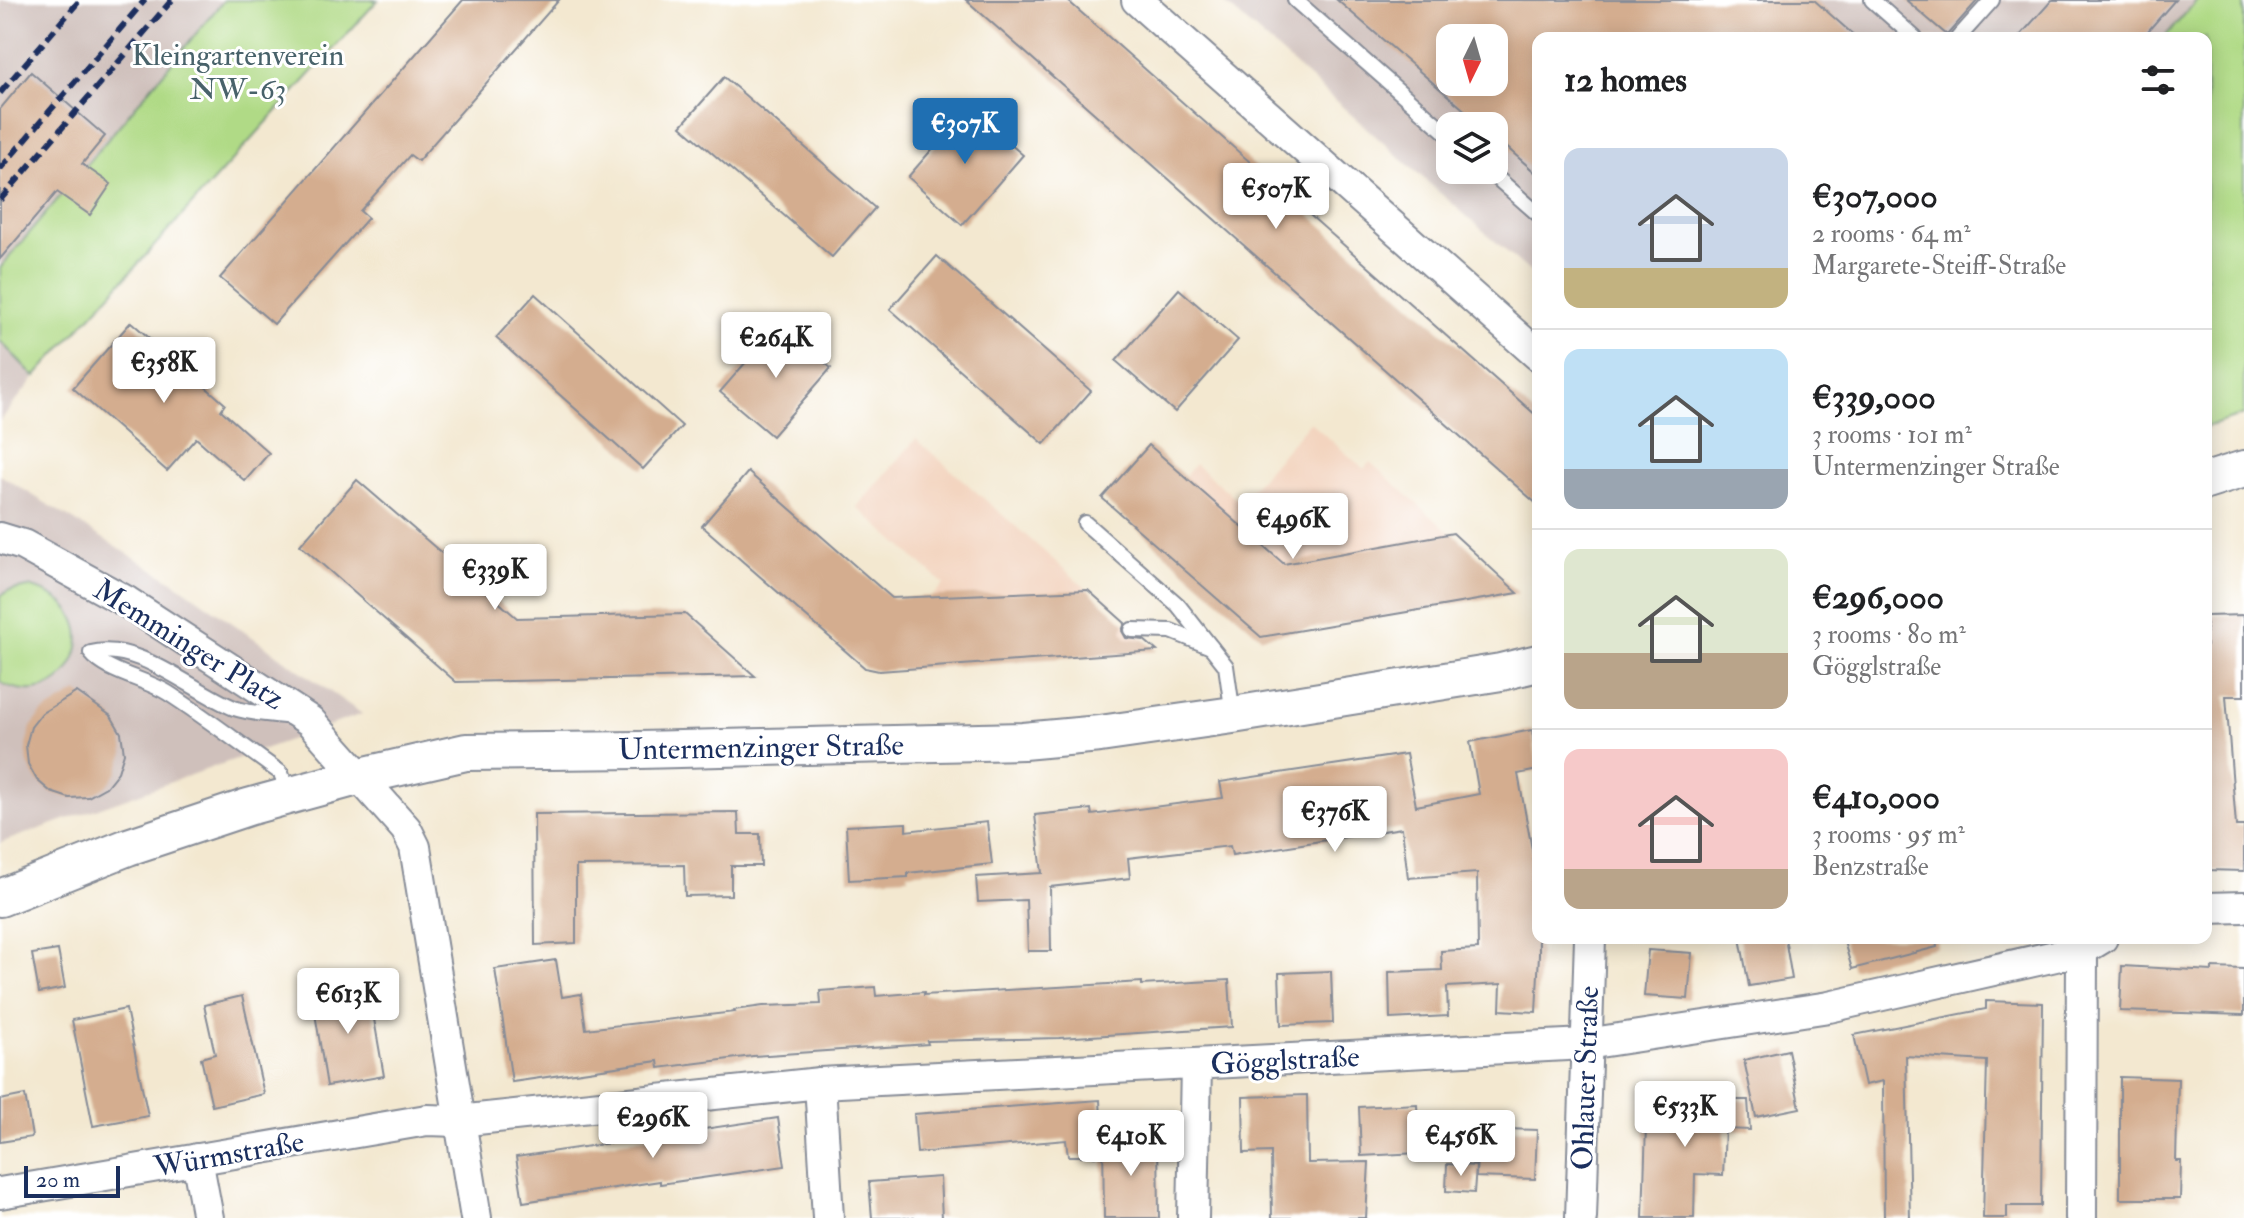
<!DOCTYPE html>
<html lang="en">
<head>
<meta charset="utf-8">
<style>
	body { margin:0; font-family:"IM FELL Double Pica",serif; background:#f6f6f6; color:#202124; height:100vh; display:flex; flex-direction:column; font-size:30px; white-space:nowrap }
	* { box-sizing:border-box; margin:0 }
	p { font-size:26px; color:#757577 }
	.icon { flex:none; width:44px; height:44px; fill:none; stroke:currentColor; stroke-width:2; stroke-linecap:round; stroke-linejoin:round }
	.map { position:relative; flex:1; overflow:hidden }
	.sheet { position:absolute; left:1532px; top:32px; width:680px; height:912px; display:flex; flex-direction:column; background:#fff; border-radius:16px; box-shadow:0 4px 20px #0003 }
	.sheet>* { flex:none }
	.needle { width:52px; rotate:185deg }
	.controls { position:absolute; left:1436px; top:24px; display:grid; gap:16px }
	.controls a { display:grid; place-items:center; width:72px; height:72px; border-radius:16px; background:#fff; box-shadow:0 4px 20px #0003; font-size:40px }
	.scale { position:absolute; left:24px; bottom:20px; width:96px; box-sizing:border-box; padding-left:8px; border:4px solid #1b2f5e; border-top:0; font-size:22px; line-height:28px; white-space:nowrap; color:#1b2f5e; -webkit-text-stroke:6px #fff; paint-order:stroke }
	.price { position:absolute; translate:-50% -68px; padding:0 18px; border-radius:8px; background:#fff; color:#222; font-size:26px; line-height:52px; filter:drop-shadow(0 2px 4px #0008) }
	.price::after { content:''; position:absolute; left:50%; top:48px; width:24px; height:18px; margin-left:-12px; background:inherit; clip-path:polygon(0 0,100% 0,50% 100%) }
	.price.selected { background:#1f6fb2; color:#fff }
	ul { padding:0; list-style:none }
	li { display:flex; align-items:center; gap:24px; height:200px; padding:0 32px }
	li+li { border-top:2px solid #e0e0e0 }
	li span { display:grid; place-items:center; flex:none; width:224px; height:160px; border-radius:16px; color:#555 }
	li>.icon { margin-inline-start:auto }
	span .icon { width:96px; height:96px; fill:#fffc; stroke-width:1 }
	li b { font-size:34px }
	h2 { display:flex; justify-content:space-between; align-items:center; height:96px; padding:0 32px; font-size:34px }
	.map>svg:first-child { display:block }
</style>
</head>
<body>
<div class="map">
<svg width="2244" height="1218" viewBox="0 0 2244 1218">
	<rect width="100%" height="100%" fill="#fff"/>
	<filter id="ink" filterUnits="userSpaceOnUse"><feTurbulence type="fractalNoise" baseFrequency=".0125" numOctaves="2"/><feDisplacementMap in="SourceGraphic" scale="16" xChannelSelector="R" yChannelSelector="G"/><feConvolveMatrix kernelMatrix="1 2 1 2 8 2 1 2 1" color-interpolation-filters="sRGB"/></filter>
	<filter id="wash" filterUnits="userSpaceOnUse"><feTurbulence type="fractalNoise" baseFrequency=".006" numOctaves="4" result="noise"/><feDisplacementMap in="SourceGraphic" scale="32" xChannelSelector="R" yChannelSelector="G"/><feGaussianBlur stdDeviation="1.8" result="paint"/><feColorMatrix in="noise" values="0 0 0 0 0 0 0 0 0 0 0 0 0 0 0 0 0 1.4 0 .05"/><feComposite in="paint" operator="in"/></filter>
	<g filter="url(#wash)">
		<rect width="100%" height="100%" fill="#f3e8d0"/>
		<g fill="#f3d4bf">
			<path d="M1310 422 1364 469 1370 462 1518 593 1261 637 1139 530 1195 464 1240 502Z"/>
			<path d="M916 439 1088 590 1157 651 879 671 865 668 944 584 857 507Z"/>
		</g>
		<g fill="#cfc0bb" fill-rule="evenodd">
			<path d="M0 0H224L0 268Z"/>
			<path d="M1221 0H2197L2164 38H1538V279ZM1450 38H1494V82H1450ZM1450 126H1494V170H1450Z"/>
			<path d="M0 341 35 377 0 421Z"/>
			<path d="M0 475 174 582 362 714 0 843Z"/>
		</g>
		<g fill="#b0da86" stroke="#668472" stroke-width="2">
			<path d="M224 0H378L35 377 0 341V268Z"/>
			<path d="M2197 0H2244V415L2206 427V38H2164Z"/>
			<path d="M28 587C122 608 69 721 0 682V596L8 591Z"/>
		</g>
		<g id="blocks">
			<g fill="#d4ad8f" fill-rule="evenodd">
				<path d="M463 0H559L418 161 410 155 360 211 368 218 274 324 220 278Z"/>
				<path d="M966 0H1067L1538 417V505Z"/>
				<path d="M1337 0H1814L1857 38H1538V175L1494 136V126H1483ZM1450 38H1494V82H1450Z"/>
				<path d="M1906 0H1978L1947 35Z"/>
				<path d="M2052 0H2175L2142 38H2018Z"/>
				<path d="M31 72 105 136 82 164 111 184 90 215 57 192 0 259V109Z"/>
				<path d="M724 77 875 208 832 257 681 126Z"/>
				<path d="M968 108 1023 155 962 225 908 177Z"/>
				<path d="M937 256 1091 391 1044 444 890 309Z"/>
				<path d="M1179 289 1238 340 1175 412 1116 361Z"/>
				<path d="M535 294 682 426 643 469 496 338Z"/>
				<path d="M131 322 225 404 221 410 269 453 245 481 196 438 167 471 73 388Z"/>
				<path d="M779 324 831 368 772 436 720 392Z"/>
				<path d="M1149 445 1284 564 1453 533 1518 593 1261 637 1102 498Z"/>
				<path d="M748 472 892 598 1088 590 1125 623 1122 631 1126 638 1144 640 1157 651 879 671 865 668 702 526Z"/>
				<path d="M357 480 517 618 685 614 755 676 456 682 300 545Z"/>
				<path d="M2244 615V696H2226L2236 826H2244V871L2206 870V616Z"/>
				<path d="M77 692 111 716 121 733 124 753 118 772 106 787 88 797 69 798 51 792 37 780 28 764 26 745 31 727 42 713Z"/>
				<path d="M1532 730 1538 770 1518 774 1536 871H1538L1539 954 1536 1012 1500 1010 1501 984 1447 987 1448 1016 1390 1019 1389 972 1442 970 1441 951 1478 949 1477 873 1408 878 1402 828 1232 855 1230 846 1128 858 1130 878 1050 887 1051 951H1028L1026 900 978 902 976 877 1042 873 1035 815 1091 809 1092 815 1223 798 1220 782 1406 754 1416 806 1479 794 1470 742Z"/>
				<path d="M738 812 739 834H760L761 866H731V895L685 896 684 865 576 866V943L535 945 534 814Z"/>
				<path d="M987 822 992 864 908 873V877L849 880 846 826 906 823V831Z"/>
				<path d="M1740 938H1785L1792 979 1749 986Z"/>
				<path d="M1843 938H1936L1937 947 1852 969Z"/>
				<path d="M58 950 65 988 39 993 32 954Z"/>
				<path d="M1648 950 1692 953 1688 999 1644 996Z"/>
				<path d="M556 960 562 997 581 994 586 1029 735 1012 734 1010 763 1006 821 1004 820 991 875 987 876 996 924 992V995L1142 982V985L1229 980 1232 1027 1059 1038 927 1041 928 1044 753 1056 659 1068 658 1061 512 1082 495 969Z"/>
				<path d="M2122 966 2212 971V968L2244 969V1015L2120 1011Z"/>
				<path d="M1331 971 1333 1023 1281 1025 1279 973Z"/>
				<path d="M368 985 384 1076 327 1086 312 995Z"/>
				<path d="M242 996 264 1094 212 1106 201 1058 215 1054 204 1005Z"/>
				<path d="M1986 1001 2043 1003 2041 1206H2007V1218H1983L1987 1061 1906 1056 1910 1218H1884L1883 1081 1865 1085 1854 1035 1986 1009Z"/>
				<path d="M126 1009 148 1116 93 1126 72 1020Z"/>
				<path d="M1788 1050 1800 1108 1756 1117 1744 1060Z"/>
				<path d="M2120 1077 2178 1079 2176 1161H2181L2180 1199H2120Z"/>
				<path d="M1647 1094 1699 1095 1698 1100H1748L1750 1130 1725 1129 1723 1175 1695 1174 1694 1218H1643Z"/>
				<path d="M25 1095 32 1137 0 1142V1100Z"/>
				<path d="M1307 1095 1308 1163 1369 1162 1366 1218H1272L1271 1152 1244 1153 1243 1097Z"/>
				<path d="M1100 1100 1103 1156H1068L1066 1140 917 1153 914 1114Z"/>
				<path d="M1417 1104 1419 1153 1361 1156 1359 1107Z"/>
				<path d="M778 1118 785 1166 660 1184V1181L523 1202 516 1157Z"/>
				<path d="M1478 1128 1537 1130 1535 1179 1476 1177Z"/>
				<path d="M1103 1138H1158L1159 1218H1104Z"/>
				<path d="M1447 1164 1476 1166 1474 1193 1446 1191Z"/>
				<path d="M940 1177 942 1218H872L869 1182Z"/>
			</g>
		</g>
	</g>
	<g filter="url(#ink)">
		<use href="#blocks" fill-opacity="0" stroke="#878c97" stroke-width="2"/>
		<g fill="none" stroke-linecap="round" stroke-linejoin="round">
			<g stroke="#878c97" stroke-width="18">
				<g id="service">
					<path d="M1295 0 1450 136"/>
					<path d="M1872 0 1915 38"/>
					<path d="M1958 38 1992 0"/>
					<path d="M1488 170 1538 214"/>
					<path d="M1085 523 1178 605 1211 647 1226 666 1233 715"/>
					<path d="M1132 630 1171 631 1211 647"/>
					<path d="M288 794 281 773C244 747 207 718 168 693 144 678 107 673 91 653 139 641 193 692 234 708 251 714 272 714 290 717"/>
				</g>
			</g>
			<g stroke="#878c97" stroke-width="34">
				<g id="minor">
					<path d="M1137 0 1538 355"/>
					<path d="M0 538 23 545 127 602 310 721 406 829 415 847 476 1218"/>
					<path d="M2206 908 2244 907"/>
					<path d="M820 1083 828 1218"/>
					<path d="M197 1159 208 1218"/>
					<path d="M0 1193 427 1120 458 1121 820 1083 1586 1044 1829 1007 2082 950 2102 938"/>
					<path d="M1193 1218 1196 1065"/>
					<path d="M1581 1218 1590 938"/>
					<path d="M2081 1218 2082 950"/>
				</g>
			</g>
			<g stroke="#878c97" stroke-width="40">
				<g id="tertiary">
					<path d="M2206 481 2244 469"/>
					<path d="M0 898 128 847 248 807 361 776 466 752 639 750 1023 741 1100 734 1233 715 1501 672 1538 663"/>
				</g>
			</g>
			<use href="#service" stroke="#fff" stroke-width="14"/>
			<use href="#minor" stroke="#fff" stroke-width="30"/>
			<use href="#tertiary" stroke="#fff" stroke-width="36"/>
			<g stroke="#1b2f5e" stroke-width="6" stroke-dasharray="12 6" stroke-linecap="butt">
				<path d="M0 93 80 0"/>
				<path d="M0 169 145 0"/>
				<path d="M0 200 172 0"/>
			</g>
		</g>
	</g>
	<g text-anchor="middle" stroke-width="6" stroke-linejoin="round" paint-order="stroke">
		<g font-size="30" fill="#48626a" stroke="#fff">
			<text x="238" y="65">Kleingartenverein<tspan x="238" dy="34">NW-63</tspan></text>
		</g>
		<g font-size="30" fill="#1b2f5e" stroke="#fff">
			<text transform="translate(189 644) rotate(32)" y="10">Memminger Platz</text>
			<text transform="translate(761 747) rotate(-1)" y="10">Untermenzinger Straße</text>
			<text transform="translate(1285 1060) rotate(-3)" y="10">Gögglstraße</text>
			<text transform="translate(1585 1078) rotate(-88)" y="10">Ohlauer Straße</text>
			<text transform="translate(229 1154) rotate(-10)" y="10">Würmstraße</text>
		</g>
	</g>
</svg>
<div class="controls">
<a><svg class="needle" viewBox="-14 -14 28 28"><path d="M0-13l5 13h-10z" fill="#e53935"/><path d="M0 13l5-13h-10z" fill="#757577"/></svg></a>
<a><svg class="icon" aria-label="layers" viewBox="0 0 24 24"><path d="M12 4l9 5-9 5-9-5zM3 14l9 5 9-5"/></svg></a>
</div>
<div class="scale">20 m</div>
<b class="price selected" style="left:965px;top:166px">€307K</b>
<b class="price" style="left:1276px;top:231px">€507K</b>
<b class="price" style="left:776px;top:380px">€264K</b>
<b class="price" style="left:164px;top:405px">€358K</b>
<b class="price" style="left:1293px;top:561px">€496K</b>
<b class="price" style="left:495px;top:612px">€339K</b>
<b class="price" style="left:1335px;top:854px">€376K</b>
<b class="price" style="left:348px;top:1036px">€613K</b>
<b class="price" style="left:1685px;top:1149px">€533K</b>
<b class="price" style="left:653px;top:1160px">€296K</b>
<b class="price" style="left:1131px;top:1178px">€410K</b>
<b class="price" style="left:1461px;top:1178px">€456K</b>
<section class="sheet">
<h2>12 homes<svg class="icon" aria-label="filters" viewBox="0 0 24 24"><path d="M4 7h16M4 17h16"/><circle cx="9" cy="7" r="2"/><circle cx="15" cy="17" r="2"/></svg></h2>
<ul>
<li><span style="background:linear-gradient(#c9d6e8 75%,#c2b280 0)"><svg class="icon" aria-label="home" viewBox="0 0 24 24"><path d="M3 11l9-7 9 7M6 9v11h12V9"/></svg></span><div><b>€307,000</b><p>2 rooms · 64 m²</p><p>Margarete-Steiff-Straße</p></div></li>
<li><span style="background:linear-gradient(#bfe0f5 75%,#9aa5b1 0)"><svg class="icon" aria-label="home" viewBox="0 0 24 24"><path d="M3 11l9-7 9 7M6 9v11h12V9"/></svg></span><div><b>€339,000</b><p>3 rooms · 101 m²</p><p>Untermenzinger Straße</p></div></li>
<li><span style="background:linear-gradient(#dfe7d0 65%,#b9a48a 0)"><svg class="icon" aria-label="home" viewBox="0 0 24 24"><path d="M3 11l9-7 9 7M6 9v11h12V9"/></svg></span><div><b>€296,000</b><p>3 rooms · 80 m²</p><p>Gögglstraße</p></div></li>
<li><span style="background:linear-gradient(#f6c9c9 75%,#b9a48a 0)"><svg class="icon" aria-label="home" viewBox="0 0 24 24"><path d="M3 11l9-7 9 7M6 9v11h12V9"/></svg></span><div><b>€410,000</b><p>3 rooms · 95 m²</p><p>Benzstraße</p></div></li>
</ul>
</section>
</div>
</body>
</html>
